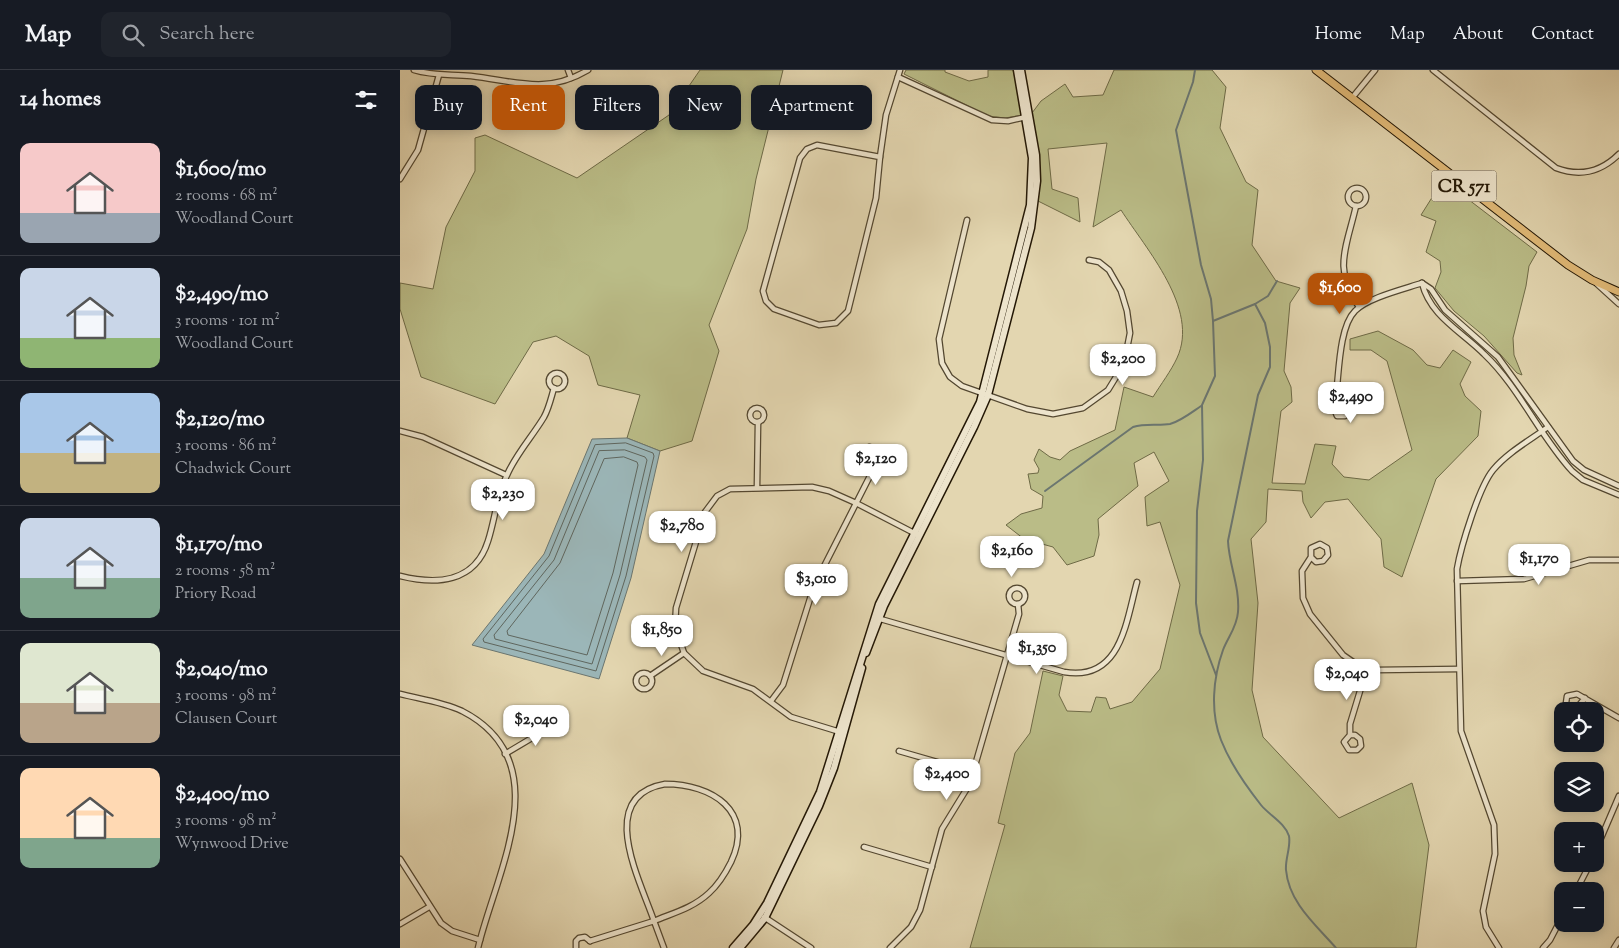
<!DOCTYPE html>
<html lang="en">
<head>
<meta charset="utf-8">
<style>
	body { margin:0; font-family:"Sorts Mill Goudy",serif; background:#20242c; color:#f1f3f6; height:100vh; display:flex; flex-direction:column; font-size:19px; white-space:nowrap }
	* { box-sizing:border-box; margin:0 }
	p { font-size:16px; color:#9ea1a6 }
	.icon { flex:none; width:28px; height:28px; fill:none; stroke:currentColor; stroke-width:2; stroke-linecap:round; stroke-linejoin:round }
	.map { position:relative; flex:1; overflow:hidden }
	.drawer { display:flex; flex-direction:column; background:#171b24; width:400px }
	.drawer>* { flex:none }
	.top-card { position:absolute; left:15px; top:15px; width:475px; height:45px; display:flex; gap:10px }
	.buttons { position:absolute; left:1154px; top:632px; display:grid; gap:10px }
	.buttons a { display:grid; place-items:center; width:50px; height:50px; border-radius:10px; background:#171b24; box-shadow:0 2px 12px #0003; font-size:25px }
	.price { position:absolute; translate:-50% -42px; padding:0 11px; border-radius:10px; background:#fff; color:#222; font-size:16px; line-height:32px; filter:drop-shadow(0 1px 2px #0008) }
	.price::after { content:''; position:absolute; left:50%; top:30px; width:15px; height:11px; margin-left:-8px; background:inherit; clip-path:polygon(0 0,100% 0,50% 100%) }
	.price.selected { background:#b45309; color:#fff }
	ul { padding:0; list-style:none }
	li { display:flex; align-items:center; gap:15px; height:125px; padding:0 20px }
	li+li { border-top:1px solid #363941 }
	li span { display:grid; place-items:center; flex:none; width:140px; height:100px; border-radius:10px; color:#555 }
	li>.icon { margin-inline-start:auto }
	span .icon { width:60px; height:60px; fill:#fffc; stroke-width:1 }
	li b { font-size:21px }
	h2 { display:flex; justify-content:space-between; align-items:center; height:60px; padding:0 20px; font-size:21px }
	.tag { padding:0 18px; border-radius:10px; background:#171b24; box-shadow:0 2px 12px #0003; font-size:18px; line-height:45px }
	.tag.selected { background:#b45309; color:#fff }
	header { display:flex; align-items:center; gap:30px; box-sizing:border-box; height:70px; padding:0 25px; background:#171b24; border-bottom:1px solid #363941 }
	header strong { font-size:24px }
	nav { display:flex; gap:28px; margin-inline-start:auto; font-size:18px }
	.search { width:350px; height:45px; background:#20242c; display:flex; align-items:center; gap:12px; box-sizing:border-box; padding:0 18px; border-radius:10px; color:#9ea1a6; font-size:19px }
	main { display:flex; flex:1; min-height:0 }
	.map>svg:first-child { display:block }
</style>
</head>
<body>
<header>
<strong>Map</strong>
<div class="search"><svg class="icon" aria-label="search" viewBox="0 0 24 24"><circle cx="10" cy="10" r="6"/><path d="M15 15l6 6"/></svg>Search here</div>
<nav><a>Home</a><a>Map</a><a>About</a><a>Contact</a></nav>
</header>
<main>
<section class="drawer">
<h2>14 homes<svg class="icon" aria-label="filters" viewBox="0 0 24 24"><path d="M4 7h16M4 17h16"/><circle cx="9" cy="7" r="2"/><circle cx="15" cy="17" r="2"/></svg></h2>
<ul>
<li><span style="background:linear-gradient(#f6c9c9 70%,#9aa5b1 0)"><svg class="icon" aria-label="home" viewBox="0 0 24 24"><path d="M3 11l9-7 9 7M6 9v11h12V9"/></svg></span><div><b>$1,600/mo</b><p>2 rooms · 68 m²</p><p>Woodland Court</p></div></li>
<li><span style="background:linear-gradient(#c9d6e8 70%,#8fb573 0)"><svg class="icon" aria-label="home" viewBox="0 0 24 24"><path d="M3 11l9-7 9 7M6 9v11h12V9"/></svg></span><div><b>$2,490/mo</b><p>3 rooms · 101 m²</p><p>Woodland Court</p></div></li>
<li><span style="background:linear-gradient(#a9c7e8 60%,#c2b280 0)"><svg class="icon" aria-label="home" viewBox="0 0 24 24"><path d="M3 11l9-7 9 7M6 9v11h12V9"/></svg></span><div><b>$2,120/mo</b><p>3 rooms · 86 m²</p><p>Chadwick Court</p></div></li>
<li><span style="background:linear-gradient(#c9d6e8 60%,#7fa58c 0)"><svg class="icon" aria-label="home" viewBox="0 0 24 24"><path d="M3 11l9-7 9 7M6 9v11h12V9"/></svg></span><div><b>$1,170/mo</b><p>2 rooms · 58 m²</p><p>Priory Road</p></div></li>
<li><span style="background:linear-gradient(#dfe7d0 60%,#b9a48a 0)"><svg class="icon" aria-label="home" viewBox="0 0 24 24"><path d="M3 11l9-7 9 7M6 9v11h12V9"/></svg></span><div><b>$2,040/mo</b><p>3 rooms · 98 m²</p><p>Clausen Court</p></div></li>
<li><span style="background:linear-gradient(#ffd9b3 70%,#7fa58c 0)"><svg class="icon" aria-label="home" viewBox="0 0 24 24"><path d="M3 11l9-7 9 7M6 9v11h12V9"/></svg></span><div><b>$2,400/mo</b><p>3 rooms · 98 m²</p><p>Wynwood Drive</p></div></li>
</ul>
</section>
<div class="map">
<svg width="1219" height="878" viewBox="0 0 1219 878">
	<rect width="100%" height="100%" fill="#e3d6b0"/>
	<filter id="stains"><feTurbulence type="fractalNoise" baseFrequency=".004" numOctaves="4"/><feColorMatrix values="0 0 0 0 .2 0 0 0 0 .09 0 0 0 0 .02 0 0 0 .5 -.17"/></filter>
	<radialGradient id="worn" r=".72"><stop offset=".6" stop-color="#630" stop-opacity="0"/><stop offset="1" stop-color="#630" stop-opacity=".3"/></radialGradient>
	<g fill="#babc87" stroke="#6e6a46">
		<path d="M300 0H383L356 109 347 159 309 255 319 281 292 371 260 381 227 368 240 325 198 315 189 286 156 266 133 272 95 334 21 307 0 239V213L33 219 46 157 75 101V68L85 65 177 108 269 45Z"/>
		<path d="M506 0H545V2L569 11 588 7V0H613L623 45 605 48 588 46 504 4Z"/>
		<path d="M714 0H812L826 17 820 58 846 112 858 120 852 175 876 211 900 218 890 233 884 301 891 317 892 332 881 341 872 413 905 414 915 374 936 376 932 394 944 407 969 410 1012 380 987 291 971 280H950V269L978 261 1013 280 1027 295 1040 298 1053 280 1071 292 1060 314 1065 326 1081 341 1078 366 1036 409 1002 507 984 497 981 469 948 429 925 432 911 448 903 432 902 421 868 419 866 452 851 469 858 533 852 620 863 667 939 748 1012 713 1029 775 1016 878H570L605 755 598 753 615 683 630 663 643 601 663 606 659 625 667 641 691 642 696 627 706 628 710 639 732 632 760 599 780 515 760 452 747 456 745 427 769 411 754 382 734 393 738 416 698 449 699 465 694 486 667 495 653 477 624 469 606 455 621 444 642 438 643 426 631 419 628 404 638 403 639 399 634 390 639 379 650 387 660 390 670 381 715 360 724 317 753 327C761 314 771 301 777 288 800 239 746 179 721 140L693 157 707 73 648 79 652 119 678 128 680 152 638 131 639 88 632 43 641 31 665 14 673 27 703 25Z"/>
		<path d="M1043 110 1137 182 1129 196 1126 216 1113 268 1114 285 1122 305 1117 303 1084 266 1054 241 1035 218 1041 202 1040 191 1026 182 1036 151 1021 145Z"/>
	</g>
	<path fill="#9bb6b8" stroke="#6b7670" d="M227 368 260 381 231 508 199 609 72 575 144 484 192 369Z"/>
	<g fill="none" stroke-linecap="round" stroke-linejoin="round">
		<g stroke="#5f665e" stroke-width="1">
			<path d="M226 373 253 383 254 386 226 506 196 601 84 572 83 569 149 486 195 375Z"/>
			<path d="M225 380 245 387 247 390 220 505 192 594 95 569 94 565 154 490 199 381Z"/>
			<path d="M224 387 237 392 238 395 213 503 187 585 108 565 107 561 160 493 204 389Z"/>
		</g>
		<g stroke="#6b7670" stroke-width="2">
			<path d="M795 0 793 12 776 60 801 195 811 229 813 251 815 306 802 335 803 390 797 441 796 533 800 563 816 605"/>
			<path d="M855 234 865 253 870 277V297L858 325 828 471C829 495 840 517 838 542 837 557 828 567 823 580 813 608 810 642 821 670 830 693 846 716 861 735 869 745 885 753 889 766 891 777 885 789 886 800 889 833 916 855 936 878"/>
			<path d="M813 251 855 234 868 226 877 211"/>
			<path d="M645 421 733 357C746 353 758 356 770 354 781 351 792 342 801 336"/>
		</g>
		<g stroke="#534730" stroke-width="7">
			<g id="street">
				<path d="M14 0C33 6 51 4 71 6 115 11 146 25 188 0"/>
				<path d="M168 0 171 8"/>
				<path d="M1033 0 1156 98C1180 107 1201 102 1219 84"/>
				<path d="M498 7 592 50 608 51 626 47"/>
				<path d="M952 28 975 0"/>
				<path d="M417 75 480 87 476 128 448 241 436 253 419 255 374 239 366 231 363 221 400 88 407 79Z"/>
				<path d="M480 87 486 45 500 0"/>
				<path d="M0 109 18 80 39 5"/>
				<circle cx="957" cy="127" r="9"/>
				<path d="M956 136C947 176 932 200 959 237"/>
				<path d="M567 150 539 269 542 293 550 307 562 316 627 339 653 344 683 338 708 320 724 294 730 263 727 241 721 221 709 200 699 192 689 190"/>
				<path d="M1022 213C1030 246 1061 261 1084 284 1119 317 1139 365 1172 401L1183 410 1219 425"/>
				<path d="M1022 213 1031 219 1045 240 1098 287 1173 391 1184 400 1219 416"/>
				<path d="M1197 214 1219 234"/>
				<circle cx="157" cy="311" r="8"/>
				<path d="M938 332 945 331 949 335V342L945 346H937L933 336 938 332 936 326C939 303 939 257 955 241 967 228 1004 219 1022 213"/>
				<circle cx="357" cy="345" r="7"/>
				<path d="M0 361 23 367 106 405"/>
				<path d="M357 417 358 353"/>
				<path d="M911 487 916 492 923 491 928 485 927 478 920 474 911 478V487L902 501 903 528 910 544 943 585 956 594 976 600 1059 599"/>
				<path d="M0 506C36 515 75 513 88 471 95 449 97 425 107 405 116 384 132 367 144 347 149 338 151 328 154 318"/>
				<path d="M1057 511 1124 509 1189 490H1219"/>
				<circle cx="617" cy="526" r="8"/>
				<path d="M477 548 664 602C721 612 726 552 737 512"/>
				<circle cx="244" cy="611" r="8"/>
				<path d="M250 606 284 583"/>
				<path d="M0 624C20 629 43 632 62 641 160 691 96 802 78 878"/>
				<path d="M1185 628 1176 639H1170L1166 633 1167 626 1177 624 1219 648"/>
				<path d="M371 631 383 615 414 516 473 400 474 392 480 387 477 379 469 377 464 386 469 392H474"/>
				<path d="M440 662 391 647 353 619 303 601 284 583 275 557 276 538 305 442 317 426 330 419 412 417 429 421 456 433 516 464"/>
				<path d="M950 665H955L960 669 961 676 957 680H949L944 672 950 665V654L967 598"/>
				<path d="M499 681 572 702"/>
				<path d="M105 684 142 662 150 652"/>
				<path d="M265 714C312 714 355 741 331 792 325 804 319 814 309 823 293 838 273 843 254 851 240 810 195 726 265 714Z"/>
				<path d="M464 777 532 797"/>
				<path d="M1195 782 1219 726"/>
				<path d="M0 789 41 853 52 861 80 870"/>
				<path d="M1176 821 1190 794"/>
				<path d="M364 847 411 878"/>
				<path d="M0 854 29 837"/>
				<path d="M190 871 254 851 264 878"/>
				<path d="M176 878V871L179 868 185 867 190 871"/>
				<path d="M490 878 511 857 520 840 542 759 566 720 576 692 619 544 618 534"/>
				<path d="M1099 878 1086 857 1083 841 1095 784 1094 755 1061 661 1057 499C1061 476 1079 417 1093 400 1107 383 1130 370 1148 357"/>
				<path d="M1143 878 1150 870 1162 847"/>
				<path d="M1214 878 1219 870"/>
			</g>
		</g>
		<g stroke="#231705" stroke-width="9">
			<g id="secondary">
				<path d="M466 583 484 536 574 357 588 325 631 158 637 111 636 85 621 0"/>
				<path d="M333 878 353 855 367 833 420 722 479 534 580 332 630 135 632 88 617 0"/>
				<path d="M340 878 365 848 419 736 434 698 462 598"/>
			</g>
		</g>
		<g stroke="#231705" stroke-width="9">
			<path id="primary" d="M916 0 1168 195 1192 210 1219 222"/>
		</g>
		<use href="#street" stroke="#ede4cc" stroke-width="4.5"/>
		<use href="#secondary" stroke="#ede4cc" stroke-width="6"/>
		<use href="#primary" stroke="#e2bb78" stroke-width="7"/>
	</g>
	<g text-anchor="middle" stroke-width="4.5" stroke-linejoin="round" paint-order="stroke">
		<rect fill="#ede4cc" stroke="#605441" stroke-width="1" x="1031.5" y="100.5" width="65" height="31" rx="4"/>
		<g font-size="18" font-weight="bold" fill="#231705">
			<text x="1064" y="122">CR 571</text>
		</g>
	</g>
	<rect width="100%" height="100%" filter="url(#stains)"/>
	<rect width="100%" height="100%" fill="url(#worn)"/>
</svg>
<div class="buttons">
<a><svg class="icon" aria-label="locate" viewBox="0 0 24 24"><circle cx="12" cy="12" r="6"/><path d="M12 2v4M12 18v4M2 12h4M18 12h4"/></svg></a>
<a><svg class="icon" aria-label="layers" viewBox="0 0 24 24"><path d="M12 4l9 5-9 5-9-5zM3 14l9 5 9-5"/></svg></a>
<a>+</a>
<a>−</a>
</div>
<b class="price selected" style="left:940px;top:245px">$1,600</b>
<b class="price" style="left:723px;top:316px">$2,200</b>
<b class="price" style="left:951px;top:354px">$2,490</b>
<b class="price" style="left:476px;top:416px">$2,120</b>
<b class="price" style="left:103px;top:451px">$2,230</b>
<b class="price" style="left:282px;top:483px">$2,780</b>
<b class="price" style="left:612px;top:508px">$2,160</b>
<b class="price" style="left:1139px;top:516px">$1,170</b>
<b class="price" style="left:416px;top:536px">$3,010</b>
<b class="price" style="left:262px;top:587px">$1,850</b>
<b class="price" style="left:637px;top:605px">$1,350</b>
<b class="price" style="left:947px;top:631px">$2,040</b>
<b class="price" style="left:136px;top:677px">$2,040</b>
<b class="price" style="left:547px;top:731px">$2,400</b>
<div class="top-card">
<a class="tag">Buy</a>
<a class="tag selected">Rent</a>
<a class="tag">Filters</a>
<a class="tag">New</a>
<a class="tag">Apartment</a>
</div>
</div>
</main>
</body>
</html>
